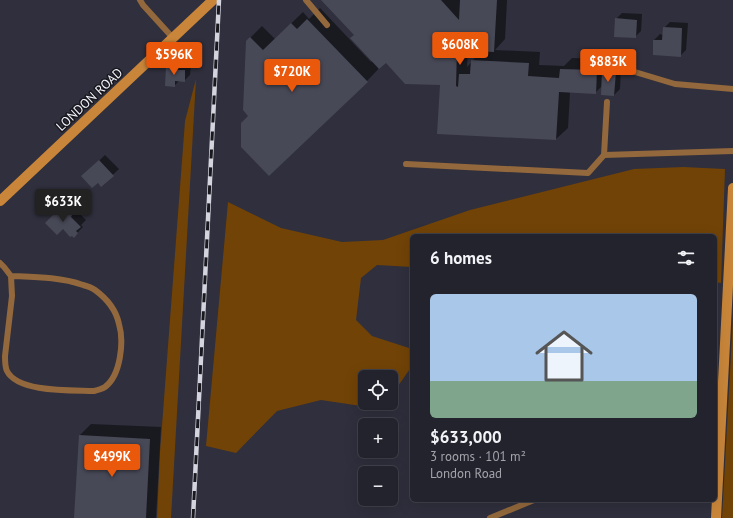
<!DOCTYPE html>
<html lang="en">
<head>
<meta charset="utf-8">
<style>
	body { margin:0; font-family:"PT Sans",sans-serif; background:#2b2b36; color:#f1f3f6; height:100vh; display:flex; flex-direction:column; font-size:15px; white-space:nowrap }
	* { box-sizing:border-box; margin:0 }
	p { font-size:13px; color:#a3a4aa }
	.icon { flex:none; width:22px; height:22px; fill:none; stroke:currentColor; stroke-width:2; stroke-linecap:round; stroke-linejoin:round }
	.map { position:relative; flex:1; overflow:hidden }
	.drawer { position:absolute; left:410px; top:234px; width:307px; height:268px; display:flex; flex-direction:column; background:#23232e; border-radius:6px; box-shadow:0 4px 16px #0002,0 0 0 1px #40404a }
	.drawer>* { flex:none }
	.controls { position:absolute; left:358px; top:370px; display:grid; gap:8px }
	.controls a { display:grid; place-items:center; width:40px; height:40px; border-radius:6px; background:#23232e; box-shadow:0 4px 16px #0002,0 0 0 1px #40404a; font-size:20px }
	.price { position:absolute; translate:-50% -34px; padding:0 9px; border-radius:4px; background:#ea580c; color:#fff; font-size:13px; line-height:26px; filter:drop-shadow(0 1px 2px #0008) }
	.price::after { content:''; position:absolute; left:50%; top:24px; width:12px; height:9px; margin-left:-6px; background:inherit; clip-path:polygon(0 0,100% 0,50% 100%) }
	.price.current { background:#222; color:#fff }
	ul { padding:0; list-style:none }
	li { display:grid; align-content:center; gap:8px; height:212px; padding:0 20px }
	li+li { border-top:1px solid #40404a }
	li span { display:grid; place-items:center; height:124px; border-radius:6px; color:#555 }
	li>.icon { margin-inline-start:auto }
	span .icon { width:72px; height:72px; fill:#fffc; stroke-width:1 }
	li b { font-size:17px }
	h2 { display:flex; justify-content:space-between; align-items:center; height:48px; padding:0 20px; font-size:17px }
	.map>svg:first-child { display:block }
</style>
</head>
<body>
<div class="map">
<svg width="733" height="518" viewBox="0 0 733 518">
	<rect width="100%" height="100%" fill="#2f2f3d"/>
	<g fill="#714307">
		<path d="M196 79 171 518H157L160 452 185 121Z"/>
		<path d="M683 167 725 169 721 283 715 282V236H412V267L377 265 361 278 356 320 372 336 412 349V366L391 396V377H365V403H386L381 409 321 400 277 411 236 453 206 446 228 202 281 228 342 242 383 240 470 210 634 169Z"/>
		<path d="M733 318V518H722Z"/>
	</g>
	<g fill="#0007" fill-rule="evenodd">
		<path d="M322 0H507L505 39 495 50 540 52 539 65 564 66 572 58 608 59V67L609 66H621L620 89 614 95 603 85 595 93 570 92 568 128 556 139 441 85 386 61 367 81 269 175 249 116 247 41 262 26 275 39 303 12 309 19 320 8 371 62 373 60 355 35ZM468 50H482L467 67Z"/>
		<path d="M622 13 642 14 641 31 635 37 616 19Z"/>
		<path d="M670 22 688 23 686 50 680 56 654 40 660 34 663 35 664 28Z"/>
		<path d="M173 61H181V64L191 65 190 75 184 81 180 80 174 86 167 67Z"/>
		<path d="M105 155 119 169 101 186 88 171Z"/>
		<path d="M69 201 77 209 76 210 86 220 81 225 83 227 74 236 63 228 46 223Z"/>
		<path d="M91 424 161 427 156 518H75L80 435Z"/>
	</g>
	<g fill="#484957">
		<path d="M321 0H441L459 20 460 0H497L494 52 457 50 456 86 458 87 459 74H470L471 60 529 63 528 76 559 78 560 69 597 70 596 94 559 92 556 140 437 134 440 85 405 84 386 63 379 69 350 38 354 35Z"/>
		<path d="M615 18 637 20 636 38 614 37Z"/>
		<path d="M307 19 368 82 269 176 241 147V123L248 116 243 110 246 41 250 37 263 50 291 23 297 29Z"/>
		<path d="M663 27 682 28 681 57 653 55V40H662Z"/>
		<path d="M166 66 176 67V70H185V82L175 81V87L165 86Z"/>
		<path d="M602 71 616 72 614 96 601 95Z"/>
		<path d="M99 160 114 176 101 187 98 183 92 188 81 176Z"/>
		<path d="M62 206 72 215 71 217 81 227 76 231 78 233 74 238 72 236 70 237 63 229 57 235 45 223Z"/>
		<path d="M79 435 150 439 146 518H74Z"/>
	</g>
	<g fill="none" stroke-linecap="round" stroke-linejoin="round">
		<g stroke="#92683c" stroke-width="6">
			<path d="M140 0 143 5 173 38"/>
			<path d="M306 0 327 25"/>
			<path d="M635 72 675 84 733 89"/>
			<path d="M604 155 607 102"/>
			<path d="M406 164 588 173 604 155 733 151"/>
			<path d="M0 263 4 267 11 276 12 296 5 356C5 361 5 367 7 371 18 393 73 390 94 391 98 390 102 389 105 387 121 375 124 341 119 324 116 310 106 298 95 290 91 287 87 286 83 285 60 277 35 277 11 276"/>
			<path d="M490 518 534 500"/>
		</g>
		<g stroke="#c9863a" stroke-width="10">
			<path d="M0 201 213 0"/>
			<path d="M716 518 733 188"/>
		</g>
		<g stroke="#d3d4de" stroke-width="4.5">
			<path id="rail" d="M193 518 219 0"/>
		</g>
		<use href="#rail" stroke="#18181e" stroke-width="3" stroke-dasharray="9" stroke-linecap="butt"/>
	</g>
	<g text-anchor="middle" stroke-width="3" stroke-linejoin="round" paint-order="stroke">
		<g font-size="13" fill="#f2f3fc" stroke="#18181e">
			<text transform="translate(89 99) rotate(-43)" y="5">LONDON ROAD</text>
		</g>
	</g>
</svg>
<div class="controls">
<a><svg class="icon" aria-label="locate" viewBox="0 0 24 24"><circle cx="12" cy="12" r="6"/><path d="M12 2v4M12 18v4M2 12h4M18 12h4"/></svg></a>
<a>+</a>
<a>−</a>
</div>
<b class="price" style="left:460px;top:66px">$608K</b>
<b class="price" style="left:174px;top:76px">$596K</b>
<b class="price" style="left:608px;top:83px">$883K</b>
<b class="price" style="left:292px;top:93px">$720K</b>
<b class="price current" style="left:63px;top:223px">$633K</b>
<b class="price" style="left:112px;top:478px">$499K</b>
<section class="drawer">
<h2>6 homes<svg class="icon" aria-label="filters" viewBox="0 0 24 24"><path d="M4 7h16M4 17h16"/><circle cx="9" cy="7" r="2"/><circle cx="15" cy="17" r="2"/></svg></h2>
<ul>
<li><span style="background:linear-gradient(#a9c7e8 70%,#7fa58c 0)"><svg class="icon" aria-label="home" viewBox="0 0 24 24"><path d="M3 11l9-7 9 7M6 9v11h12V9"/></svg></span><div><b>$633,000</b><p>3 rooms · 101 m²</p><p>London Road</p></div></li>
</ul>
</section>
</div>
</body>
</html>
